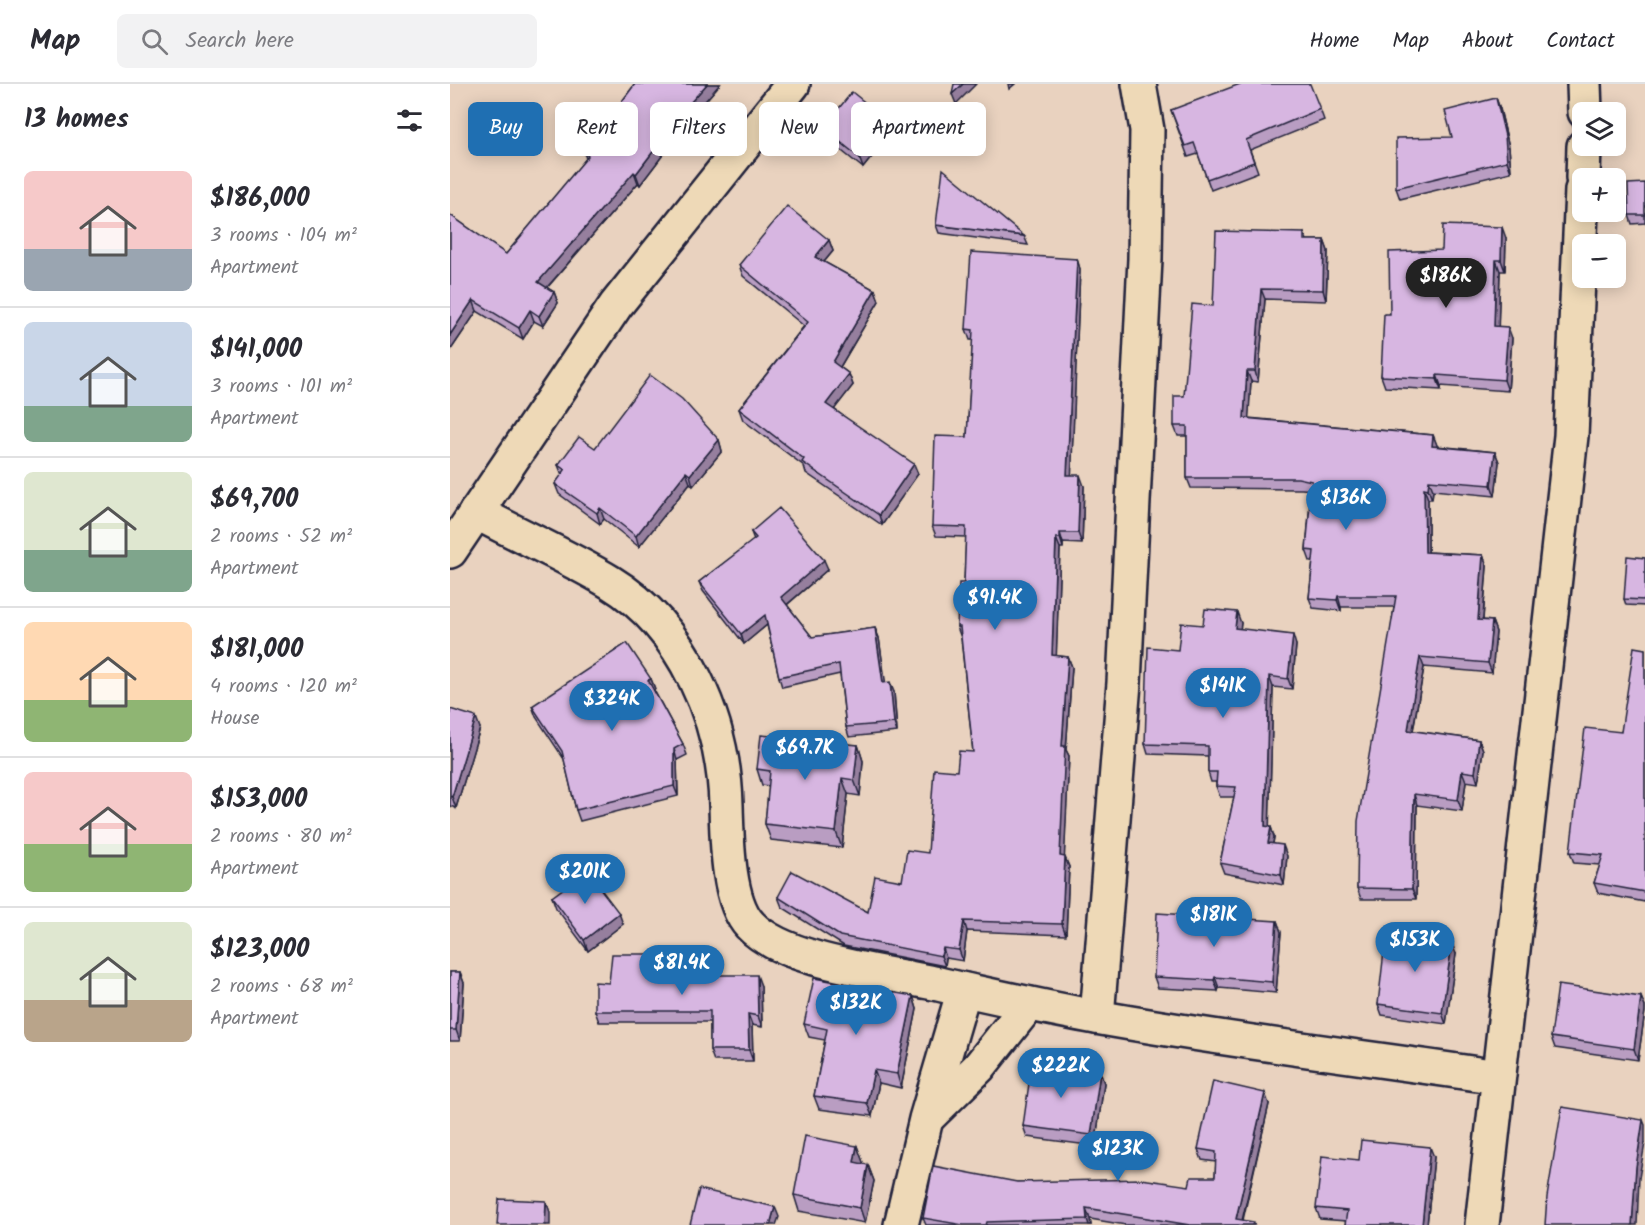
<!DOCTYPE html>
<html lang="en">
<head>
<meta charset="utf-8">
<style>
	body { margin:0; font-family:Kalam,sans-serif; background:#f2f2f3; color:#2b2b33; height:100vh; display:flex; flex-direction:column; font-size:22px; white-space:nowrap }
	* { box-sizing:border-box; margin:0 }
	p { font-size:20px; color:#7c7c81 }
	.icon { flex:none; width:33px; height:33px; fill:none; stroke:currentColor; stroke-width:2; stroke-linecap:round; stroke-linejoin:round }
	.map { position:relative; flex:1; overflow:hidden }
	.sheet { display:flex; flex-direction:column; background:#fff; width:450px }
	.sheet>* { flex:none }
	.hud { position:absolute; left:18px; top:18px; width:570px; height:54px; display:flex; gap:12px }
	.controls { position:absolute; left:1122px; top:18px; display:grid; gap:12px }
	.controls a { display:grid; place-items:center; width:54px; height:54px; border-radius:9px; background:#fff; box-shadow:0 3px 15px #0003; font-size:30px }
	.price { position:absolute; translate:-50% -51px; padding:0 14px; border-radius:21px; background:#1f6fb2; color:#fff; font-size:20px; line-height:39px; filter:drop-shadow(0 2px 3px #0008) }
	.price::after { content:''; position:absolute; left:50%; top:36px; width:18px; height:14px; margin-left:-9px; background:inherit; clip-path:polygon(0 0,100% 0,50% 100%) }
	.price.selected { background:#222; color:#fff }
	ul { padding:0; list-style:none }
	li { display:flex; align-items:center; gap:18px; height:150px; padding:0 24px }
	li+li { border-top:2px solid #e1e1e2 }
	li span { display:grid; place-items:center; flex:none; width:168px; height:120px; border-radius:9px; color:#555 }
	li>.icon { margin-inline-start:auto }
	span .icon { width:72px; height:72px; fill:#fffc; stroke-width:1 }
	li b { font-size:26px }
	h2 { display:flex; justify-content:space-between; align-items:center; height:72px; padding:0 24px; font-size:26px }
	.pill { padding:0 21px; border-radius:9px; background:#fff; box-shadow:0 3px 15px #0003; font-size:21px; line-height:54px }
	.pill.selected { background:#1f6fb2; color:#fff }
	header { display:flex; align-items:center; gap:36px; box-sizing:border-box; height:84px; padding:0 30px; background:#fff; border-bottom:2px solid #e1e1e2 }
	header strong { font-size:28px }
	nav { display:flex; gap:33px; margin-inline-start:auto; font-size:21px }
	.search { width:420px; height:54px; background:#f2f2f3; display:flex; align-items:center; gap:15px; box-sizing:border-box; padding:0 21px; border-radius:9px; color:#7c7c81; font-size:22px }
	main { display:flex; flex:1; min-height:0 }
	.map>svg:first-child { display:block }
</style>
</head>
<body>
<header>
<strong>Map</strong>
<div class="search"><svg class="icon" aria-label="search" viewBox="0 0 24 24"><circle cx="10" cy="10" r="6"/><path d="M15 15l6 6"/></svg>Search here</div>
<nav><a>Home</a><a>Map</a><a>About</a><a>Contact</a></nav>
</header>
<main>
<section class="sheet">
<h2>13 homes<svg class="icon" aria-label="filters" viewBox="0 0 24 24"><path d="M4 7h16M4 17h16"/><circle cx="9" cy="7" r="2"/><circle cx="15" cy="17" r="2"/></svg></h2>
<ul>
<li><span style="background:linear-gradient(#f6c9c9 65%,#9aa5b1 0)"><svg class="icon" aria-label="home" viewBox="0 0 24 24"><path d="M3 11l9-7 9 7M6 9v11h12V9"/></svg></span><div><b>$186,000</b><p>3 rooms · 104 m²</p><p>Apartment</p></div></li>
<li><span style="background:linear-gradient(#c9d6e8 70%,#7fa58c 0)"><svg class="icon" aria-label="home" viewBox="0 0 24 24"><path d="M3 11l9-7 9 7M6 9v11h12V9"/></svg></span><div><b>$141,000</b><p>3 rooms · 101 m²</p><p>Apartment</p></div></li>
<li><span style="background:linear-gradient(#dfe7d0 65%,#7fa58c 0)"><svg class="icon" aria-label="home" viewBox="0 0 24 24"><path d="M3 11l9-7 9 7M6 9v11h12V9"/></svg></span><div><b>$69,700</b><p>2 rooms · 52 m²</p><p>Apartment</p></div></li>
<li><span style="background:linear-gradient(#ffd9b3 65%,#8fb573 0)"><svg class="icon" aria-label="home" viewBox="0 0 24 24"><path d="M3 11l9-7 9 7M6 9v11h12V9"/></svg></span><div><b>$181,000</b><p>4 rooms · 120 m²</p><p>House</p></div></li>
<li><span style="background:linear-gradient(#f6c9c9 60%,#8fb573 0)"><svg class="icon" aria-label="home" viewBox="0 0 24 24"><path d="M3 11l9-7 9 7M6 9v11h12V9"/></svg></span><div><b>$153,000</b><p>2 rooms · 80 m²</p><p>Apartment</p></div></li>
<li><span style="background:linear-gradient(#dfe7d0 65%,#b9a48a 0)"><svg class="icon" aria-label="home" viewBox="0 0 24 24"><path d="M3 11l9-7 9 7M6 9v11h12V9"/></svg></span><div><b>$123,000</b><p>2 rooms · 68 m²</p><p>Apartment</p></div></li>
</ul>
</section>
<div class="map">
<svg width="1195" height="1141" viewBox="0 0 1195 1141">
	<rect width="100%" height="100%" fill="#e9d2bf"/>
	<filter id="ink" filterUnits="userSpaceOnUse"><feTurbulence type="fractalNoise" baseFrequency=".0167" numOctaves="2"/><feDisplacementMap in="SourceGraphic" scale="12" xChannelSelector="R" yChannelSelector="G"/><feConvolveMatrix kernelMatrix="1 2 1 2 8 2 1 2 1" color-interpolation-filters="sRGB"/></filter>
	<g filter="url(#ink)">
		<g fill="none" stroke-linecap="round" stroke-linejoin="round">
			<g stroke="#22223b" stroke-width="38">
				<g id="minor">
					<path d="M1134 0 1135 28"/>
					<path d="M1133 94 1134 62"/>
					<path d="M26 428C70 452 117 472 160 498 234 543 274 637 276 721 277 753 277 817 300 841 333 877 432 888 479 898 535 910 590 923 646 933 779 957 914 973 1048 993"/>
					<path d="M0 467 166 221 343 0"/>
					<path d="M647 933 674 599 695 175 697 46 689 0"/>
					<path d="M477 1034 529 983 579 920"/>
					<path d="M451 1141 476 1035 514 906"/>
					<path d="M1032 1141 1121 352 1132 106"/>
				</g>
			</g>
			<use href="#minor" stroke="#eed9b7" stroke-width="33"/>
		</g>
		<g fill="#b99dc2" stroke="#22223b" stroke-width="1.5">
			<path d="M185 0H270L244 30 190 101 188 99 97 204 104 208 108 219 93 242 84 237 73 255 27 227 0 267V131L56 170 136 75 134 68Z"/>
			<path d="M1046 14 1050 25 1059 63 1061 88 950 115 946 104Z"/>
			<path d="M870 25 874 36 800 66 808 88 761 106 748 70 738 73 721 26Z"/>
			<path d="M373 44 442 48 413 84 377 55Z"/>
			<path d="M1195 99V139L1182 140 1179 131Z"/>
			<path d="M486 141 574 152 578 161 489 149Z"/>
			<path d="M854 149 857 156H874L878 167 876 217 815 215 808 298 801 297 798 334 983 351 987 362 1045 368 1049 378 1045 412 983 406 982 415H978V468L1033 471 1037 482 1033 536 1042 537 1046 548 1042 589 974 583 963 647 1029 656 1033 666 1028 699 1016 697 1012 727 967 721 966 815H911L907 804 944 523H891V527L863 524 859 514 863 477H860L856 466 861 406 852 405 741 404 737 394V352H728L724 342 763 222Z"/>
			<path d="M1056 154 1055 187H1050L1048 242 1062 254 1058 307 991 302V306L935 303 931 292 940 230 992 166Z"/>
			<path d="M379 156 383 167 374 178 425 206 429 217 390 283 399 290 403 301 384 325 468 390 432 441 356 389 354 382 293 336 289 325 354 242 293 192 289 181Z"/>
			<path d="M627 175 630 185 621 391 634 402 632 460 613 459V464H610L606 572 618 573 622 583 616 666 619 672 614 772 619 783 616 851 517 847 513 877 496 874 495 882 394 862 332 823 328 813 418 828 452 797 478 769 507 687 523 668 511 554 507 543 514 499 516 453 486 452 482 442 517 353 523 256H520L516 245Z"/>
			<path d="M269 356 272 367 243 402 240 399 189 463 154 435 150 440 109 410 105 400 112 391 108 381 145 364Z"/>
			<path d="M301 448 378 485 337 521 362 553 425 544 429 554 435 599 444 608 447 648 399 653 396 643 390 590 332 603 329 593 317 541 294 560 253 507 249 498 304 456Z"/>
			<path d="M1195 474V522L1176 521 1174 515Z"/>
			<path d="M791 539 790 545 846 561 842 605 823 603 819 743H821L824 753 823 760 837 772 834 801 774 789 770 779 784 713H770L766 702V698H761L758 688V672L698 670 695 660 728 566 753 541Z"/>
			<path d="M1195 565V818L1148 809 1144 799 1150 781 1124 779 1120 768 1171 648Z"/>
			<path d="M201 595 205 605 204 606 233 660 237 671 227 676 228 712 130 737 126 726 114 675 86 633 82 622Z"/>
			<path d="M0 625 30 644 6 724 0 722Z"/>
			<path d="M408 661 413 677 410 712 398 710 392 764 321 756 315 740 319 702 312 701 307 685Z"/>
			<path d="M102 813 173 840 138 867 106 824Z"/>
			<path d="M827 837 831 848 826 909 769 904 768 907 708 904 704 893Z"/>
			<path d="M1006 870 996 940 932 931 928 920Z"/>
			<path d="M235 881 238 891 311 902 312 943 302 941 303 977H264L260 966V938H149L145 927 159 899 210 882Z"/>
			<path d="M0 888H10L14 899 10 957H0Z"/>
			<path d="M463 912 467 925 451 1004 429 999 422 1032 369 1025 364 1012 375 956 359 953 354 940Z"/>
			<path d="M1191 913 1195 923V927L1188 976 1105 964 1101 953Z"/>
			<path d="M650 988 654 999 645 1062 577 1053 573 1042Z"/>
			<path d="M819 1020 793 1136 805 1141H676L640 1135 641 1141H476L473 1134 567 1098 739 1102 765 1093 766 1078 752 1076 748 1065Z"/>
			<path d="M407 1062 413 1079 418 1081 424 1097 415 1139 349 1127 344 1111Z"/>
			<path d="M984 1073 977 1141H895L896 1137 870 1135 866 1124Z"/>
		</g>
		<g fill="#967f9e" stroke="#22223b" stroke-width="1.5">
			<path d="M257 0H270L244 30 190 101 186 90 240 19Z"/>
			<path d="M513 0H526L506 20 502 10Z"/>
			<path d="M558 0H565L559 5Z"/>
			<path d="M1046 14 1050 25 1059 63 1061 88 1057 77Z"/>
			<path d="M438 37 442 48 413 84 409 73Z"/>
			<path d="M184 88 188 99 92 209 88 198Z"/>
			<path d="M1052 143 1056 154 1055 187 1051 176Z"/>
			<path d="M379 156 383 167 369 184 365 173Z"/>
			<path d="M874 156 878 167 876 217 873 206Z"/>
			<path d="M627 175 630 185 621 401 617 391Z"/>
			<path d="M1046 176 1050 187 1048 253 1044 242Z"/>
			<path d="M811 205 815 215 808 298 805 287Z"/>
			<path d="M425 206 429 217 387 288 383 278Z"/>
			<path d="M104 208 108 219 93 242 89 232Z"/>
			<path d="M23 216 27 227 0 267V251Z"/>
			<path d="M80 226 84 237 73 255 69 244Z"/>
			<path d="M1058 243 1062 254 1058 307 1054 296Z"/>
			<path d="M797 287 801 297 798 344 794 334Z"/>
			<path d="M399 290 403 301 380 331 376 320Z"/>
			<path d="M987 291 991 302V306L987 295Z"/>
			<path d="M983 351 987 361 986 372 982 362Z"/>
			<path d="M269 356 272 367 243 402 240 391Z"/>
			<path d="M1045 368 1049 378 1045 412 1041 401Z"/>
			<path d="M464 380 468 390 432 441 429 431Z"/>
			<path d="M236 388 240 399 189 463 186 452Z"/>
			<path d="M630 391 634 402 632 460 628 449Z"/>
			<path d="M979 396 983 406 982 415 978 405Z"/>
			<path d="M974 404 978 415V478L975 468Z"/>
			<path d="M150 424 154 435 150 440 147 429Z"/>
			<path d="M610 449 613 459V464L610 454Z"/>
			<path d="M606 454 610 464 606 582 602 571Z"/>
			<path d="M1033 471 1037 482 1032 546 1028 536Z"/>
			<path d="M374 476 378 485 334 523 331 513Z"/>
			<path d="M888 512 891 523V527L887 516Z"/>
			<path d="M787 528 791 539 789 555 785 544Z"/>
			<path d="M315 531 318 540 294 560 291 550Z"/>
			<path d="M1042 537 1046 548 1042 589 1038 579Z"/>
			<path d="M425 544 429 554 437 609 433 599Z"/>
			<path d="M843 551 846 561 842 605 838 595Z"/>
			<path d="M618 573 622 583 616 666 619 672 614 782 610 772 612 662Z"/>
			<path d="M970 573 974 583 961 657 958 646Z"/>
			<path d="M819 592 823 603 819 752 815 742Z"/>
			<path d="M201 595 205 605 202 607 198 596Z"/>
			<path d="M440 598 444 608 447 648 444 639Z"/>
			<path d="M26 633 30 644 6 724 2 713Z"/>
			<path d="M1029 656 1033 666 1028 699 1025 689Z"/>
			<path d="M408 661 413 677 410 712 404 696Z"/>
			<path d="M224 665 227 676 228 712 224 702Z"/>
			<path d="M1012 687 1016 697 1012 727 1008 716Z"/>
			<path d="M392 694 398 710 392 764 386 748Z"/>
			<path d="M964 710 967 721 966 815 962 805Z"/>
			<path d="M821 743 824 753 821 769 818 759Z"/>
			<path d="M833 761 837 772 834 801 831 791Z"/>
			<path d="M615 773 619 783 616 851 612 840Z"/>
			<path d="M169 829 173 840 138 867 134 856Z"/>
			<path d="M514 837 517 847 513 877 509 866Z"/>
			<path d="M827 837 831 848 826 909 822 898Z"/>
			<path d="M1002 859 1006 870 996 940 992 929Z"/>
			<path d="M493 864 496 874 495 882 491 872Z"/>
			<path d="M206 870 210 881 206 882Z"/>
			<path d="M10 888 14 899 10 957 6 946Z"/>
			<path d="M307 891 311 902 312 943 308 932Z"/>
			<path d="M765 893 769 904 768 907 764 896Z"/>
			<path d="M463 912 467 925 451 1004 447 990Z"/>
			<path d="M1191 913 1195 923V927L1188 976 1184 965Z"/>
			<path d="M298 930 302 941 303 977 299 966Z"/>
			<path d="M424 986 429 999 422 1032 417 1019Z"/>
			<path d="M650 988 654 999 645 1062 641 1051Z"/>
			<path d="M815 1009 819 1020 791 1141 786 1135Z"/>
			<path d="M1193 1036 1195 1041V1059L1189 1094 1187 1141H1182L1186 1083Z"/>
			<path d="M407 1062 413 1078 410 1094 404 1078Z"/>
			<path d="M980 1063 984 1073 977 1141H972Z"/>
			<path d="M418 1081 424 1097 415 1139 410 1124Z"/>
			<path d="M96 1117 100 1128V1141H95Z"/>
			<path d="M325 1123 329 1133 326 1141H320Z"/>
			<path d="M636 1124 640 1135 641 1141H639L637 1135Z"/>
		</g>
		<g fill="#d7b6e1" stroke="#22223b" stroke-width="1.5">
			<path d="M185 0H257L240 19 186 90 184 88 88 198 104 208 89 232 80 226 69 244 23 216 0 251V131L56 170 138 72 134 68Z"/>
			<path d="M504 0H513L502 10Z"/>
			<path d="M790 0H860L870 25 796 56 804 78 757 95 744 59 735 62 721 26Z"/>
			<path d="M402 8 438 37 409 73 373 44Z"/>
			<path d="M1046 14 1055 52 1057 77 946 104V54L1002 53 995 27Z"/>
			<path d="M493 85 574 152 486 141Z"/>
			<path d="M1195 99V131H1179L1178 100Z"/>
			<path d="M337 122 379 156 365 173 425 206 383 278 399 290 376 320 464 380 429 431 352 378 354 375 289 325 358 238 289 181Z"/>
			<path d="M993 141 1052 143 1051 176H1046L1044 242 1058 243 1054 296 987 291V295L931 292 934 230H940L939 168 992 166Z"/>
			<path d="M766 147 854 149V156H874L873 206 811 205 805 287H797L794 334 983 351 982 362 1045 368 1041 401 979 396 978 405 974 404 975 468 1033 471 1028 536 1042 537 1038 579 970 573 958 646 1029 656 1025 689 1012 687 1008 716 964 710 962 805 907 804 908 737 946 512H888L887 516 859 514 864 467 856 466 862 397 848 394H737V342H724V312H734L742 220 763 222Z"/>
			<path d="M521 168 627 175 617 391H630L628 449H610V454H606L602 571 618 573 612 662H615L610 772 615 773 612 840 514 837 509 866 493 864 491 872 390 852 328 813 342 787 418 828 425 792 452 797 457 766 478 769 484 685 507 687 509 667 523 668 510 543H507L509 499H514L516 443 482 442 485 352 517 353 523 246 516 245Z"/>
			<path d="M200 291 232 315 269 356 240 391 236 388 186 452 150 424 147 429 105 400 115 386 108 381 129 353 145 364Z"/>
			<path d="M329 424 374 476 331 513 362 553 425 544 433 599 440 598 444 639 396 643 389 580 329 593 315 531 291 550 249 498 306 454 301 448Z"/>
			<path d="M1177 472 1195 474V516L1174 515Z"/>
			<path d="M755 525 787 528 785 544 843 551 838 595 819 592 815 742 821 743 818 759 833 761 831 791 770 779 786 703 766 702 767 688H758V662L695 660 698 563 728 566 731 539 753 541Z"/>
			<path d="M177 559 201 595 198 596 233 660 224 665V702L126 726 112 667 82 622Z"/>
			<path d="M1184 563 1195 565V808L1144 799 1153 771 1120 768 1135 644 1171 648Z"/>
			<path d="M0 625 26 633 2 713 0 712Z"/>
			<path d="M311 651 408 661 404 696 392 694 386 748 315 740 320 687 307 685Z"/>
			<path d="M137 787 169 829 134 856 102 813Z"/>
			<path d="M707 829 827 837 822 898 765 893 764 896 704 893Z"/>
			<path d="M936 850 1002 859 992 929 928 920Z"/>
			<path d="M162 870H206V882L235 881V891H307L308 932 298 930 299 966H260V927H145V898L159 899Z"/>
			<path d="M0 888H10L6 946H0Z"/>
			<path d="M364 894 463 912 447 990 424 986 417 1019 364 1012 377 945 354 940Z"/>
			<path d="M1108 901 1191 913 1184 965 1101 953Z"/>
			<path d="M582 978 650 988 641 1051 573 1042Z"/>
			<path d="M763 997 815 1009 786 1135 804 1138 803 1141H740L636 1124 637 1135 537 1138 536 1141H513L473 1134 483 1082 567 1098 691 1095 739 1102 741 1093H765L766 1068 748 1065Z"/>
			<path d="M1112 1023 1193 1036 1186 1083 1182 1141H1095L1097 1113Z"/>
			<path d="M355 1052 407 1062 404 1078 418 1081 410 1124 344 1111Z"/>
			<path d="M911 1056 980 1063 972 1141H895L897 1127 866 1124 872 1072 909 1076Z"/>
			<path d="M249 1105 325 1123 320 1141H240Z"/>
			<path d="M49 1115 96 1117 95 1141H47Z"/>
		</g>
	</g>
</svg>
<div class="controls">
<a><svg class="icon" aria-label="layers" viewBox="0 0 24 24"><path d="M12 4l9 5-9 5-9-5zM3 14l9 5 9-5"/></svg></a>
<a>+</a>
<a>−</a>
</div>
<b class="price selected" style="left:996px;top:225px">$186K</b>
<b class="price" style="left:896px;top:447px">$136K</b>
<b class="price" style="left:545px;top:547px">$91.4K</b>
<b class="price" style="left:773px;top:635px">$141K</b>
<b class="price" style="left:162px;top:648px">$324K</b>
<b class="price" style="left:355px;top:697px">$69.7K</b>
<b class="price" style="left:135px;top:821px">$201K</b>
<b class="price" style="left:764px;top:864px">$181K</b>
<b class="price" style="left:965px;top:889px">$153K</b>
<b class="price" style="left:232px;top:912px">$81.4K</b>
<b class="price" style="left:406px;top:952px">$132K</b>
<b class="price" style="left:611px;top:1015px">$222K</b>
<b class="price" style="left:668px;top:1098px">$123K</b>
<div class="hud">
<a class="pill selected">Buy</a>
<a class="pill">Rent</a>
<a class="pill">Filters</a>
<a class="pill">New</a>
<a class="pill">Apartment</a>
</div>
</div>
</main>
</body>
</html>
